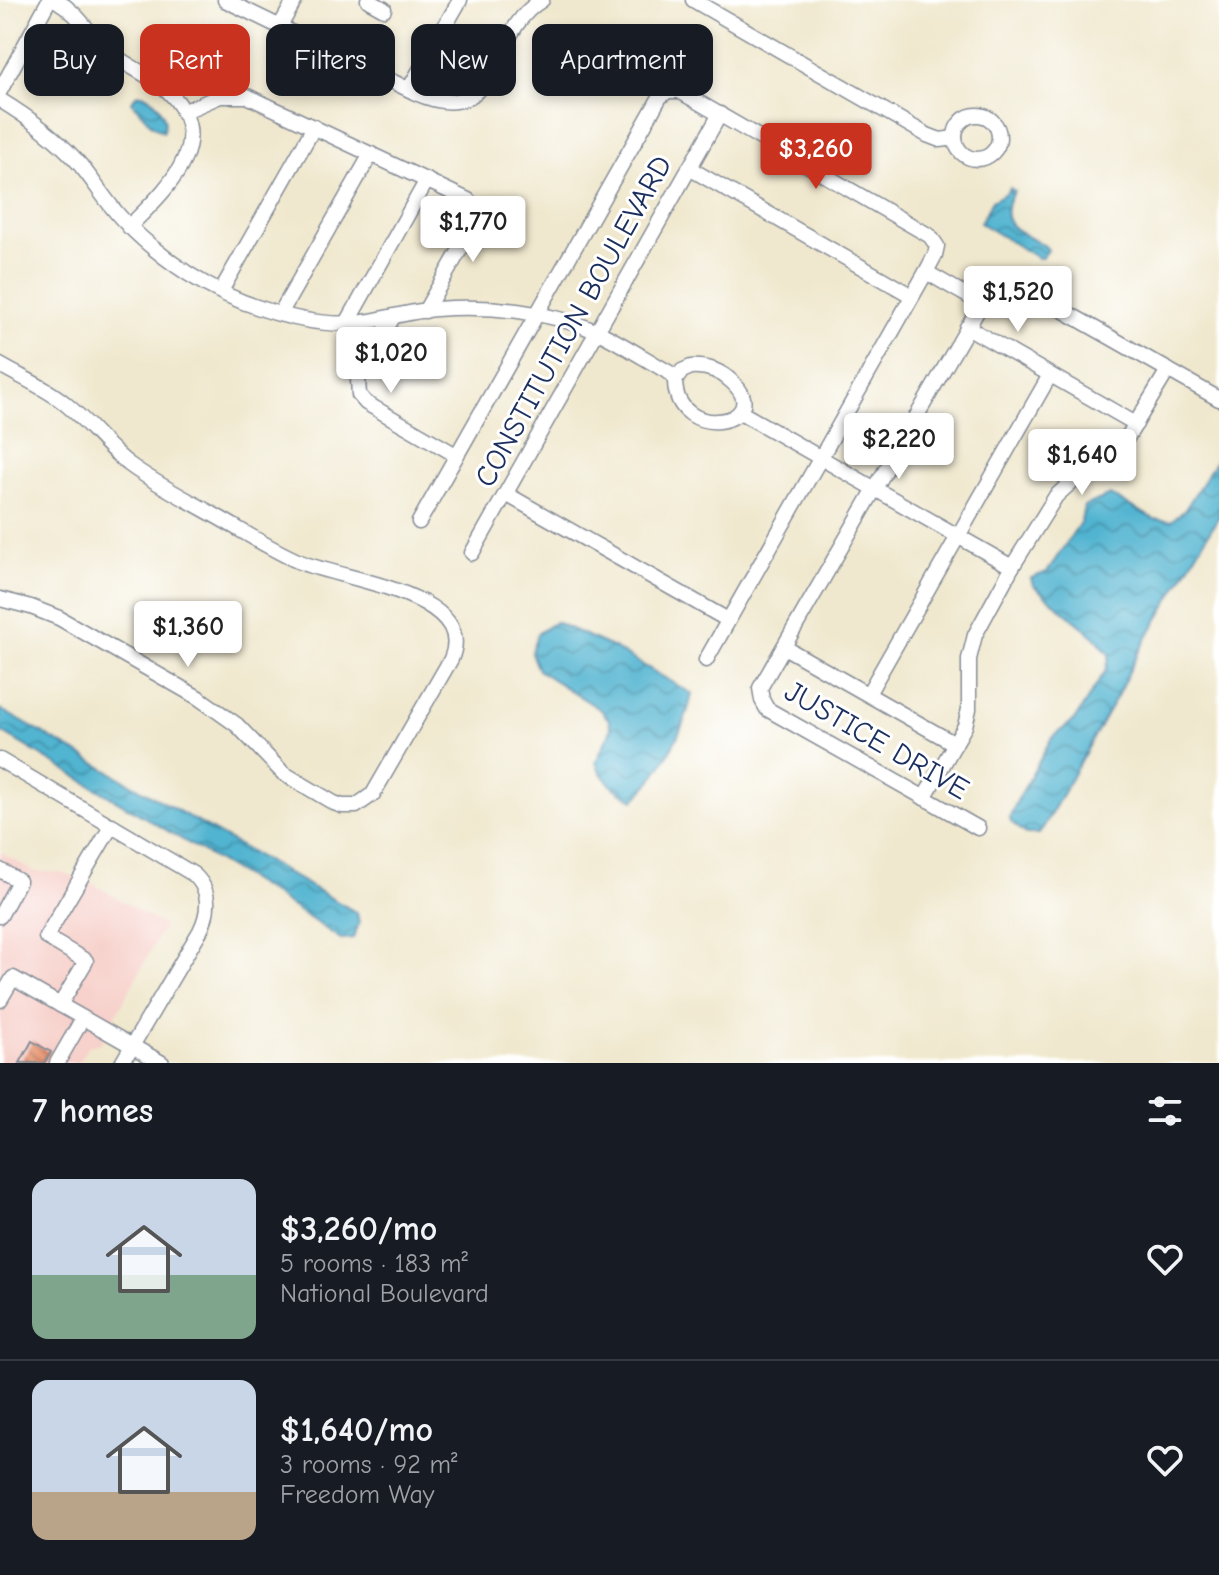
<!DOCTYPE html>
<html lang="en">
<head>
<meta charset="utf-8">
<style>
	body { margin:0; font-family:"Comic Neue",sans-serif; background:#20242c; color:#f1f3f6; height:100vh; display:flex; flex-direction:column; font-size:30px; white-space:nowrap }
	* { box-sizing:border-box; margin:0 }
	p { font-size:26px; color:#9ea1a6 }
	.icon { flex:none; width:44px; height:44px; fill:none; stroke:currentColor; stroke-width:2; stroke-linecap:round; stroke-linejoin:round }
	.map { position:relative; height:1063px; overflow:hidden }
	.panel { display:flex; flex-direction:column; background:#171b24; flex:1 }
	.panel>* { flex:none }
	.top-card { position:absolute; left:24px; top:24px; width:800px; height:72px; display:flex; gap:16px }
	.price { position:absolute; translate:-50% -68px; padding:0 18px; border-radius:8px; background:#fff; color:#222; font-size:26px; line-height:52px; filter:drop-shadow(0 2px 4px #0008) }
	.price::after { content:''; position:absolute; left:50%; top:48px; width:24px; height:18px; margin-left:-12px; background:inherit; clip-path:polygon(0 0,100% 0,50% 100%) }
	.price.active { background:#c8321e; color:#fff }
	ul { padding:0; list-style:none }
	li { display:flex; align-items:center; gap:24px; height:200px; padding:0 32px }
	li+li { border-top:2px solid #363941 }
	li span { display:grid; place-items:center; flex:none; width:224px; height:160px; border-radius:16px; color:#555 }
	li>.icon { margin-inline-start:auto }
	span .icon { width:96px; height:96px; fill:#fffc; stroke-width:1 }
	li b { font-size:34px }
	h2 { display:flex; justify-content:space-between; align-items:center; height:96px; padding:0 32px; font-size:34px }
	.tag { padding:0 28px; border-radius:16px; background:#171b24; box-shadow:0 4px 12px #0003; font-size:28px; line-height:72px }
	.tag.active { background:#c8321e; color:#fff }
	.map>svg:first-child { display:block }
</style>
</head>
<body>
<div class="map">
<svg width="1219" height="1063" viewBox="0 0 1219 1063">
	<defs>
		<pattern id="water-waves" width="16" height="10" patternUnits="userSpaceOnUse" patternTransform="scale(2)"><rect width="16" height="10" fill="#51b4d0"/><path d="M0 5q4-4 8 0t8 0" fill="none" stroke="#4293ac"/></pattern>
		<pattern id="building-back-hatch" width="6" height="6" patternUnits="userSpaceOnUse" patternTransform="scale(2)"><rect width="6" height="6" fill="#e69571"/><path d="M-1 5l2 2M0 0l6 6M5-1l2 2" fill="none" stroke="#ba7a60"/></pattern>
	</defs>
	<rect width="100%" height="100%" fill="#fff"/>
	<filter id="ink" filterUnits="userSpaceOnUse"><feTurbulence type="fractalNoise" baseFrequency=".0125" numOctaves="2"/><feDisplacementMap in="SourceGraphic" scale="16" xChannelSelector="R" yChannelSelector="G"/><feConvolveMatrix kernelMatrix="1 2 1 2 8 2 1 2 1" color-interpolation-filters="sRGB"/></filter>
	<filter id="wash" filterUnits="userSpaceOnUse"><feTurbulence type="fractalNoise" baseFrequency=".006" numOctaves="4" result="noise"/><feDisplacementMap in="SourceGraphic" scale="32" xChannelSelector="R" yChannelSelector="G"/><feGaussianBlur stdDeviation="1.8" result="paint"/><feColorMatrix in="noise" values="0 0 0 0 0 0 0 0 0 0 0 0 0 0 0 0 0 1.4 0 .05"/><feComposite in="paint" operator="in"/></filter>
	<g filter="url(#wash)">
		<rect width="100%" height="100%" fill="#f0e8ce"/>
		<path fill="#f7d0ca" d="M0 852 35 872H60L90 882 164 926 101 1043 88 1046 78 1063H0Z"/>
		<g fill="url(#water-waves)" stroke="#367297" stroke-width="2">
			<path d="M143 94C158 102 169 116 163 132L151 124 132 102 136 95Z"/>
			<path d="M1010 188 1014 191C993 225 1019 231 1045 246L1048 250 1042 258H1038L980 223 992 201 1006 193Z"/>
			<path d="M1219 456V516L1138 653 1117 696 1046 823 1039 834H1026L1011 822 1010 817 1016 803 1052 738 1075 719 1106 670 1109 659V654L1096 638 1033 585 1031 578 1047 572 1081 521 1084 506 1110 495 1154 519 1171 521 1184 511Z"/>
			<path d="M555 622 614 648 692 694C685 729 660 775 634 800 616 790 603 782 596 762L611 730 609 720 601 710 538 670 531 653 537 634Z"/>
			<path d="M0 709 357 913 359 924 353 938 341 939 270 892 0 731Z"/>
		</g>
		<g id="blocks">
			<path fill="url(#building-back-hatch)" d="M32 1041 51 1052 44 1063H20Z"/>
		</g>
	</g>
	<g filter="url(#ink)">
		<use href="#blocks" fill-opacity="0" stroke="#868c96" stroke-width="2"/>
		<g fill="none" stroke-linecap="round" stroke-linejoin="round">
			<g stroke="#868c96" stroke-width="17">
				<g id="minor">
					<path d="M56 0C83 16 90 39 113 55 131 68 153 77 169 92 220 143 164 191 129 227"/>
					<path d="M225 0 416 93C502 131 487 32 542 0"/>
					<path d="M368 0 384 9"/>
					<path d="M693 0 927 135 940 140 955 138"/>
					<path d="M279 28 295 0"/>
					<path d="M409 89 460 0"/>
					<path d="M0 91 49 0"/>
					<path d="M0 100C28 117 54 136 76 160 94 180 106 203 125 222 163 261 211 293 263 309 296 320 330 327 364 322 389 318 412 311 436 309 489 305 549 311 598 332 625 345 651 363 677 377"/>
					<path d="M183 112 220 96H247L468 200 475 209 474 225 425 311"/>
					<circle cx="977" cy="137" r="22"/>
					<path d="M689 168 912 296"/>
					<path d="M926 272 980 303"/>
					<path d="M221 291 314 127"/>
					<path d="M280 314 371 154"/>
					<path d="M393 317 358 380 359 395 366 403 456 455"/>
					<path d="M347 323 427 180"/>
					<path d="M967 327 1136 424"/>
					<path d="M0 365C22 378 49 389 68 406 90 424 107 448 130 465 156 484 186 499 214 515 243 531 270 549 300 562 339 579 479 593 451 659L373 794 356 806H342L334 803 283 773 237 725 199 698 59 618 31 607 0 599"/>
					<path d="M691 367C706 366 720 371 731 381 778 423 676 445 675 381L682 371Z"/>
					<path d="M740 412 1012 567"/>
					<path d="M506 494 728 620"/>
					<path d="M419 522 660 97 668 91H679L930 236 937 246 935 255 926 272 706 660"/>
					<path d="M472 553 720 114"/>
					<path d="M784 647 955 744"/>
					<path d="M868 694 1050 375"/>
					<path d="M0 760 193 874C211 889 210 911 200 931L122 1063"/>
					<path d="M924 798 965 726 969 709V659L975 635 1012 567 1056 496 1077 477 1108 459 1121 448 1168 370"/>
					<path d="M978 828 767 709 762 700 760 688 994 282 1003 279 1013 282 1219 399"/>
					<path d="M0 870 19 881 0 916"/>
					<path d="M0 1000 13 978 162 1063"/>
					<path d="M60 1005 86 961 46 937 112 825"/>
					<path d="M57 1063 83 1018"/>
				</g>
			</g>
			<use href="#minor" stroke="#fff" stroke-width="14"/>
		</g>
	</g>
	<g text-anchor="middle" stroke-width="6" stroke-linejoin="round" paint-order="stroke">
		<g font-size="30" fill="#1b2f5e" stroke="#fff">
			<text transform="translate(573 321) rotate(-61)" y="10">CONSTITUTION BOULEVARD</text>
			<text transform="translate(877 740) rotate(30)" y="10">JUSTICE DRIVE</text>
		</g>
	</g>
</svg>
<b class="price active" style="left:816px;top:191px">$3,260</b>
<b class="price" style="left:473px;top:264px">$1,770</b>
<b class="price" style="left:1018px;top:334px">$1,520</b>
<b class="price" style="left:391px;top:395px">$1,020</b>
<b class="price" style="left:899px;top:481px">$2,220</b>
<b class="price" style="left:1082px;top:497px">$1,640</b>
<b class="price" style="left:188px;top:669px">$1,360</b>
<div class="top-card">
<a class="tag">Buy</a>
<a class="tag active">Rent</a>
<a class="tag">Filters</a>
<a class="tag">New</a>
<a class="tag">Apartment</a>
</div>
</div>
<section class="panel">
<h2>7 homes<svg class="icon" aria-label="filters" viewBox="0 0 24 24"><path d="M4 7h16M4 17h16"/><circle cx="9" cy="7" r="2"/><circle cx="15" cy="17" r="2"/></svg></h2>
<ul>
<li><span style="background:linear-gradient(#c9d6e8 60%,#7fa58c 0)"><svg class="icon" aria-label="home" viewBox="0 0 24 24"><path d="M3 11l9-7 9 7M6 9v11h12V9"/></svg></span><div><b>$3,260/mo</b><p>5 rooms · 183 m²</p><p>National Boulevard</p></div><svg class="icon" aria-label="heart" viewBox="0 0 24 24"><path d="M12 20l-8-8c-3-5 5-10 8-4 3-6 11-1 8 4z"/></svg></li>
<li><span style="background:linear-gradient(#c9d6e8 70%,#b9a48a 0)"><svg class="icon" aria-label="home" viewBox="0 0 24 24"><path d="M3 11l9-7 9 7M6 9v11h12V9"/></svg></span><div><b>$1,640/mo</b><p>3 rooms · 92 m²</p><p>Freedom Way</p></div><svg class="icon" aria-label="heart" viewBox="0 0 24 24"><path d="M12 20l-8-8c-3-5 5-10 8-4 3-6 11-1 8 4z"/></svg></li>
</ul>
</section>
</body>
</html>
